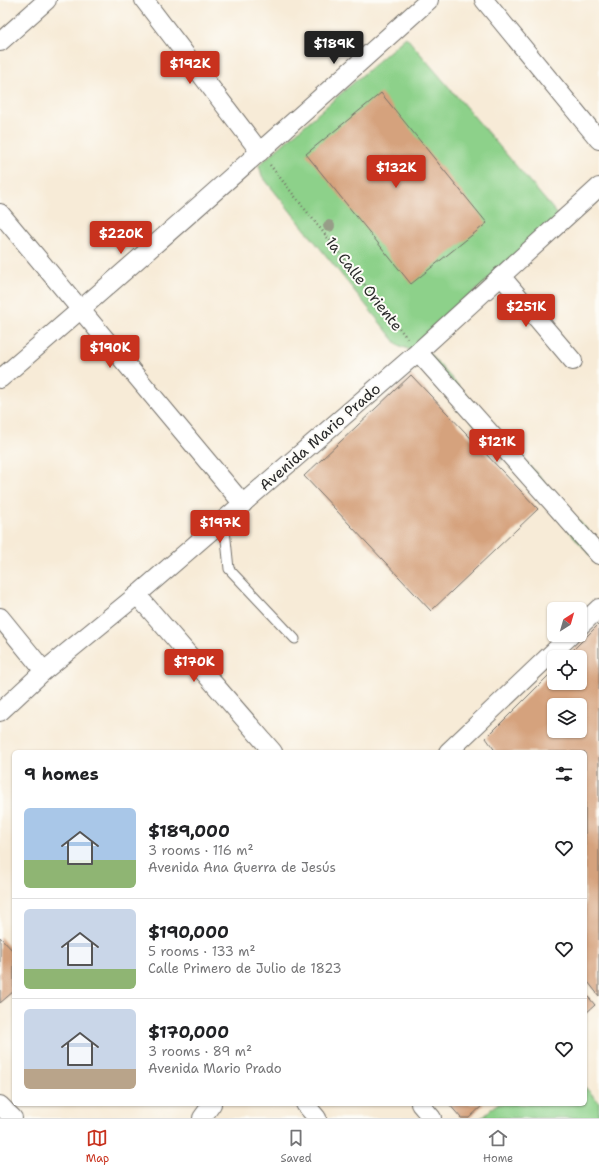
<!DOCTYPE html>
<html lang="en">
<head>
<meta charset="utf-8">
<style>
	body { margin:0; font-family:"Shantell Sans",sans-serif; background:#f6f6f6; color:#202124; height:100vh; display:flex; flex-direction:column; font-size:15px; white-space:nowrap }
	* { box-sizing:border-box; margin:0 }
	p { font-size:13px; color:#757577 }
	.icon { flex:none; width:22px; height:22px; fill:none; stroke:currentColor; stroke-width:2; stroke-linecap:round; stroke-linejoin:round }
	.map { position:relative; flex:1; overflow:hidden }
	.sheet { position:absolute; left:12px; top:750px; width:575px; height:356px; display:flex; flex-direction:column; background:#fff; border-radius:6px; box-shadow:0 1px 3px #0004 }
	.sheet>* { flex:none }
	.needle { width:26px; rotate:37deg }
	.tools { position:absolute; left:547px; top:602px; display:grid; gap:8px }
	.tools a { display:grid; place-items:center; width:40px; height:40px; border-radius:6px; background:#fff; box-shadow:0 1px 3px #0004; font-size:20px }
	.price { position:absolute; translate:-50% -34px; padding:0 9px; border-radius:4px; background:#c8321e; color:#fff; font-size:13px; line-height:26px; filter:drop-shadow(0 1px 2px #0008) }
	.price::after { content:''; position:absolute; left:50%; top:24px; width:12px; height:9px; margin-left:-6px; background:inherit; clip-path:polygon(0 0,100% 0,50% 100%) }
	.price.current { background:#222; color:#fff }
	ul { padding:0; list-style:none }
	li { display:flex; align-items:center; gap:12px; height:100px; padding:0 12px }
	li+li { border-top:1px solid #e0e0e0 }
	li span { display:grid; place-items:center; flex:none; width:112px; height:80px; border-radius:6px; color:#555 }
	li>.icon { margin-inline-start:auto }
	span .icon { width:48px; height:48px; fill:#fffc; stroke-width:1 }
	li b { font-size:17px }
	h2 { display:flex; justify-content:space-between; align-items:center; height:48px; padding:0 12px; font-size:17px }
	.dock { display:flex; justify-content:space-around; align-items:center; height:56px; border-top:1px solid #e0e0e0; background:#fff; font-size:11px; color:#757577 }
	.dock a { display:grid; justify-items:center; gap:2px }
	.dock .current { color:#c8321e }
	.map>svg:first-child { display:block }
</style>
</head>
<body>
<div class="map">
<svg width="599" height="1118" viewBox="0 0 599 1118">
	<rect width="100%" height="100%" fill="#fdfcf7"/>
	<filter id="ink" filterUnits="userSpaceOnUse"><feTurbulence type="fractalNoise" baseFrequency=".025" numOctaves="2"/><feDisplacementMap in="SourceGraphic" scale="8" xChannelSelector="R" yChannelSelector="G"/><feConvolveMatrix kernelMatrix="1 2 1 2 8 2 1 2 1" color-interpolation-filters="sRGB"/></filter>
	<filter id="wash" filterUnits="userSpaceOnUse"><feTurbulence type="fractalNoise" baseFrequency=".012" numOctaves="4" result="noise"/><feDisplacementMap in="SourceGraphic" scale="16" xChannelSelector="R" yChannelSelector="G"/><feGaussianBlur stdDeviation="0.9" result="paint"/><feColorMatrix in="noise" values="0 0 0 0 0 0 0 0 0 0 0 0 0 0 0 0 0 1.4 0 .05"/><feComposite in="paint" operator="in"/></filter>
	<g filter="url(#wash)">
		<rect width="100%" height="100%" fill="#f7ebd7"/>
		<g fill="#8dd18a" stroke="#5c7e5a">
			<path d="M406 37 559 216 419 342 599 543V565L408 349 398 345 262 176 259 165Z"/>
			<path d="M585 1087 599 1102V1118H481L497 1104H585Z"/>
		</g>
		<g id="blocks">
			<g fill="#d5a27d" fill-rule="evenodd">
				<path d="M381 93 487 223 411 284 306 154Z"/>
				<path d="M411 375 538 509 431 611 304 476Z"/>
				<path d="M599 624V996L585 978V752H496L486 738 554 670V683H580V657H566ZM554 705H580V731H554Z"/>
				<path d="M0 937 14 952V991L0 1003Z"/>
				<path d="M585 993 595 1005 585 1014Z"/>
				<path d="M449 1104H484L469 1118H461Z"/>
			</g>
		</g>
	</g>
	<g filter="url(#ink)">
		<use href="#blocks" fill-opacity="0" stroke="#726e67" stroke-width="1"/>
		<g fill="none" stroke-linecap="round" stroke-linejoin="round">
			<g stroke="#726e67" stroke-width="11">
				<path id="service" d="M224 520 229 569 295 639"/>
			</g>
			<g stroke="#726e67" stroke-width="20">
				<g id="minor">
					<path d="M144 0 260 152"/>
					<path d="M484 0 599 140"/>
					<path d="M0 42 47 0"/>
					<path d="M0 213 243 504"/>
					<path d="M501 276 573 361"/>
					<path d="M418 352 599 555"/>
					<path d="M0 379C145 255 287 128 429 0"/>
					<path d="M137 595 273 752"/>
					<path d="M0 617 44 671"/>
					<path d="M580 626 599 608"/>
					<path d="M0 712 44 671 137 595 418 352 599 187"/>
					<path d="M448 752 571 635"/>
					<path d="M305 1104 317 1118"/>
					<path d="M420 1104 432 1118"/>
					<path d="M0 1105 13 1118"/>
					<path d="M202 1118 212 1104"/>
				</g>
			</g>
			<path stroke="#726e67" stroke-width="2.5" stroke-dasharray="1 3" stroke-linecap="butt" d="M270 165 407 338"/>
			<use href="#service" stroke="#fff" stroke-width="9"/>
			<use href="#minor" stroke="#fff" stroke-width="18"/>
		</g>
		<circle fill="#979d88" cx="329" cy="226" r="6"/>
	</g>
	<g text-anchor="middle" stroke-width="4" stroke-linejoin="round" paint-order="stroke">
		<g font-size="15" fill="#2b2b2b" stroke="#fdfcf7">
			<text transform="translate(364 284) rotate(52)" y="5">1a Calle Oriente</text>
			<text transform="translate(320 437) rotate(-41)" y="5">Avenida Mario Prado</text>
		</g>
	</g>
</svg>
<div class="tools">
<a><svg class="needle" viewBox="-14 -14 28 28"><path d="M0-13l5 13h-10z" fill="#e53935"/><path d="M0 13l5-13h-10z" fill="#757577"/></svg></a>
<a><svg class="icon" aria-label="locate" viewBox="0 0 24 24"><circle cx="12" cy="12" r="6"/><path d="M12 2v4M12 18v4M2 12h4M18 12h4"/></svg></a>
<a><svg class="icon" aria-label="layers" viewBox="0 0 24 24"><path d="M12 4l9 5-9 5-9-5zM3 14l9 5 9-5"/></svg></a>
</div>
<b class="price current" style="left:334px;top:65px">$189K</b>
<b class="price" style="left:190px;top:85px">$192K</b>
<b class="price" style="left:396px;top:189px">$132K</b>
<b class="price" style="left:121px;top:255px">$220K</b>
<b class="price" style="left:526px;top:328px">$251K</b>
<b class="price" style="left:110px;top:369px">$190K</b>
<b class="price" style="left:497px;top:463px">$121K</b>
<b class="price" style="left:220px;top:544px">$197K</b>
<b class="price" style="left:194px;top:683px">$170K</b>
<section class="sheet">
<h2>9 homes<svg class="icon" aria-label="filters" viewBox="0 0 24 24"><path d="M4 7h16M4 17h16"/><circle cx="9" cy="7" r="2"/><circle cx="15" cy="17" r="2"/></svg></h2>
<ul>
<li><span style="background:linear-gradient(#a9c7e8 65%,#8fb573 0)"><svg class="icon" aria-label="home" viewBox="0 0 24 24"><path d="M3 11l9-7 9 7M6 9v11h12V9"/></svg></span><div><b>$189,000</b><p>3 rooms · 116 m²</p><p>Avenida Ana Guerra de Jesús</p></div><svg class="icon" aria-label="heart" viewBox="0 0 24 24"><path d="M12 20l-8-8c-3-5 5-10 8-4 3-6 11-1 8 4z"/></svg></li>
<li><span style="background:linear-gradient(#c9d6e8 75%,#8fb573 0)"><svg class="icon" aria-label="home" viewBox="0 0 24 24"><path d="M3 11l9-7 9 7M6 9v11h12V9"/></svg></span><div><b>$190,000</b><p>5 rooms · 133 m²</p><p>Calle Primero de Julio de 1823</p></div><svg class="icon" aria-label="heart" viewBox="0 0 24 24"><path d="M12 20l-8-8c-3-5 5-10 8-4 3-6 11-1 8 4z"/></svg></li>
<li><span style="background:linear-gradient(#c9d6e8 75%,#b9a48a 0)"><svg class="icon" aria-label="home" viewBox="0 0 24 24"><path d="M3 11l9-7 9 7M6 9v11h12V9"/></svg></span><div><b>$170,000</b><p>3 rooms · 89 m²</p><p>Avenida Mario Prado</p></div><svg class="icon" aria-label="heart" viewBox="0 0 24 24"><path d="M12 20l-8-8c-3-5 5-10 8-4 3-6 11-1 8 4z"/></svg></li>
</ul>
</section>
</div>
<nav class="dock">
<a class="current"><svg class="icon" aria-label="map" viewBox="0 0 24 24"><path d="M3 6l6-2 6 2 6-2v14l-6 2-6-2-6 2zM9 4v14M15 6v14"/></svg>Map</a>
<a><svg class="icon" aria-label="saved" viewBox="0 0 24 24"><path d="M7 4h10v16l-5-4-5 4z"/></svg>Saved</a>
<a><svg class="icon" aria-label="home" viewBox="0 0 24 24"><path d="M3 11l9-7 9 7M6 9v11h12V9"/></svg>Home</a>
</nav>
</body>
</html>
